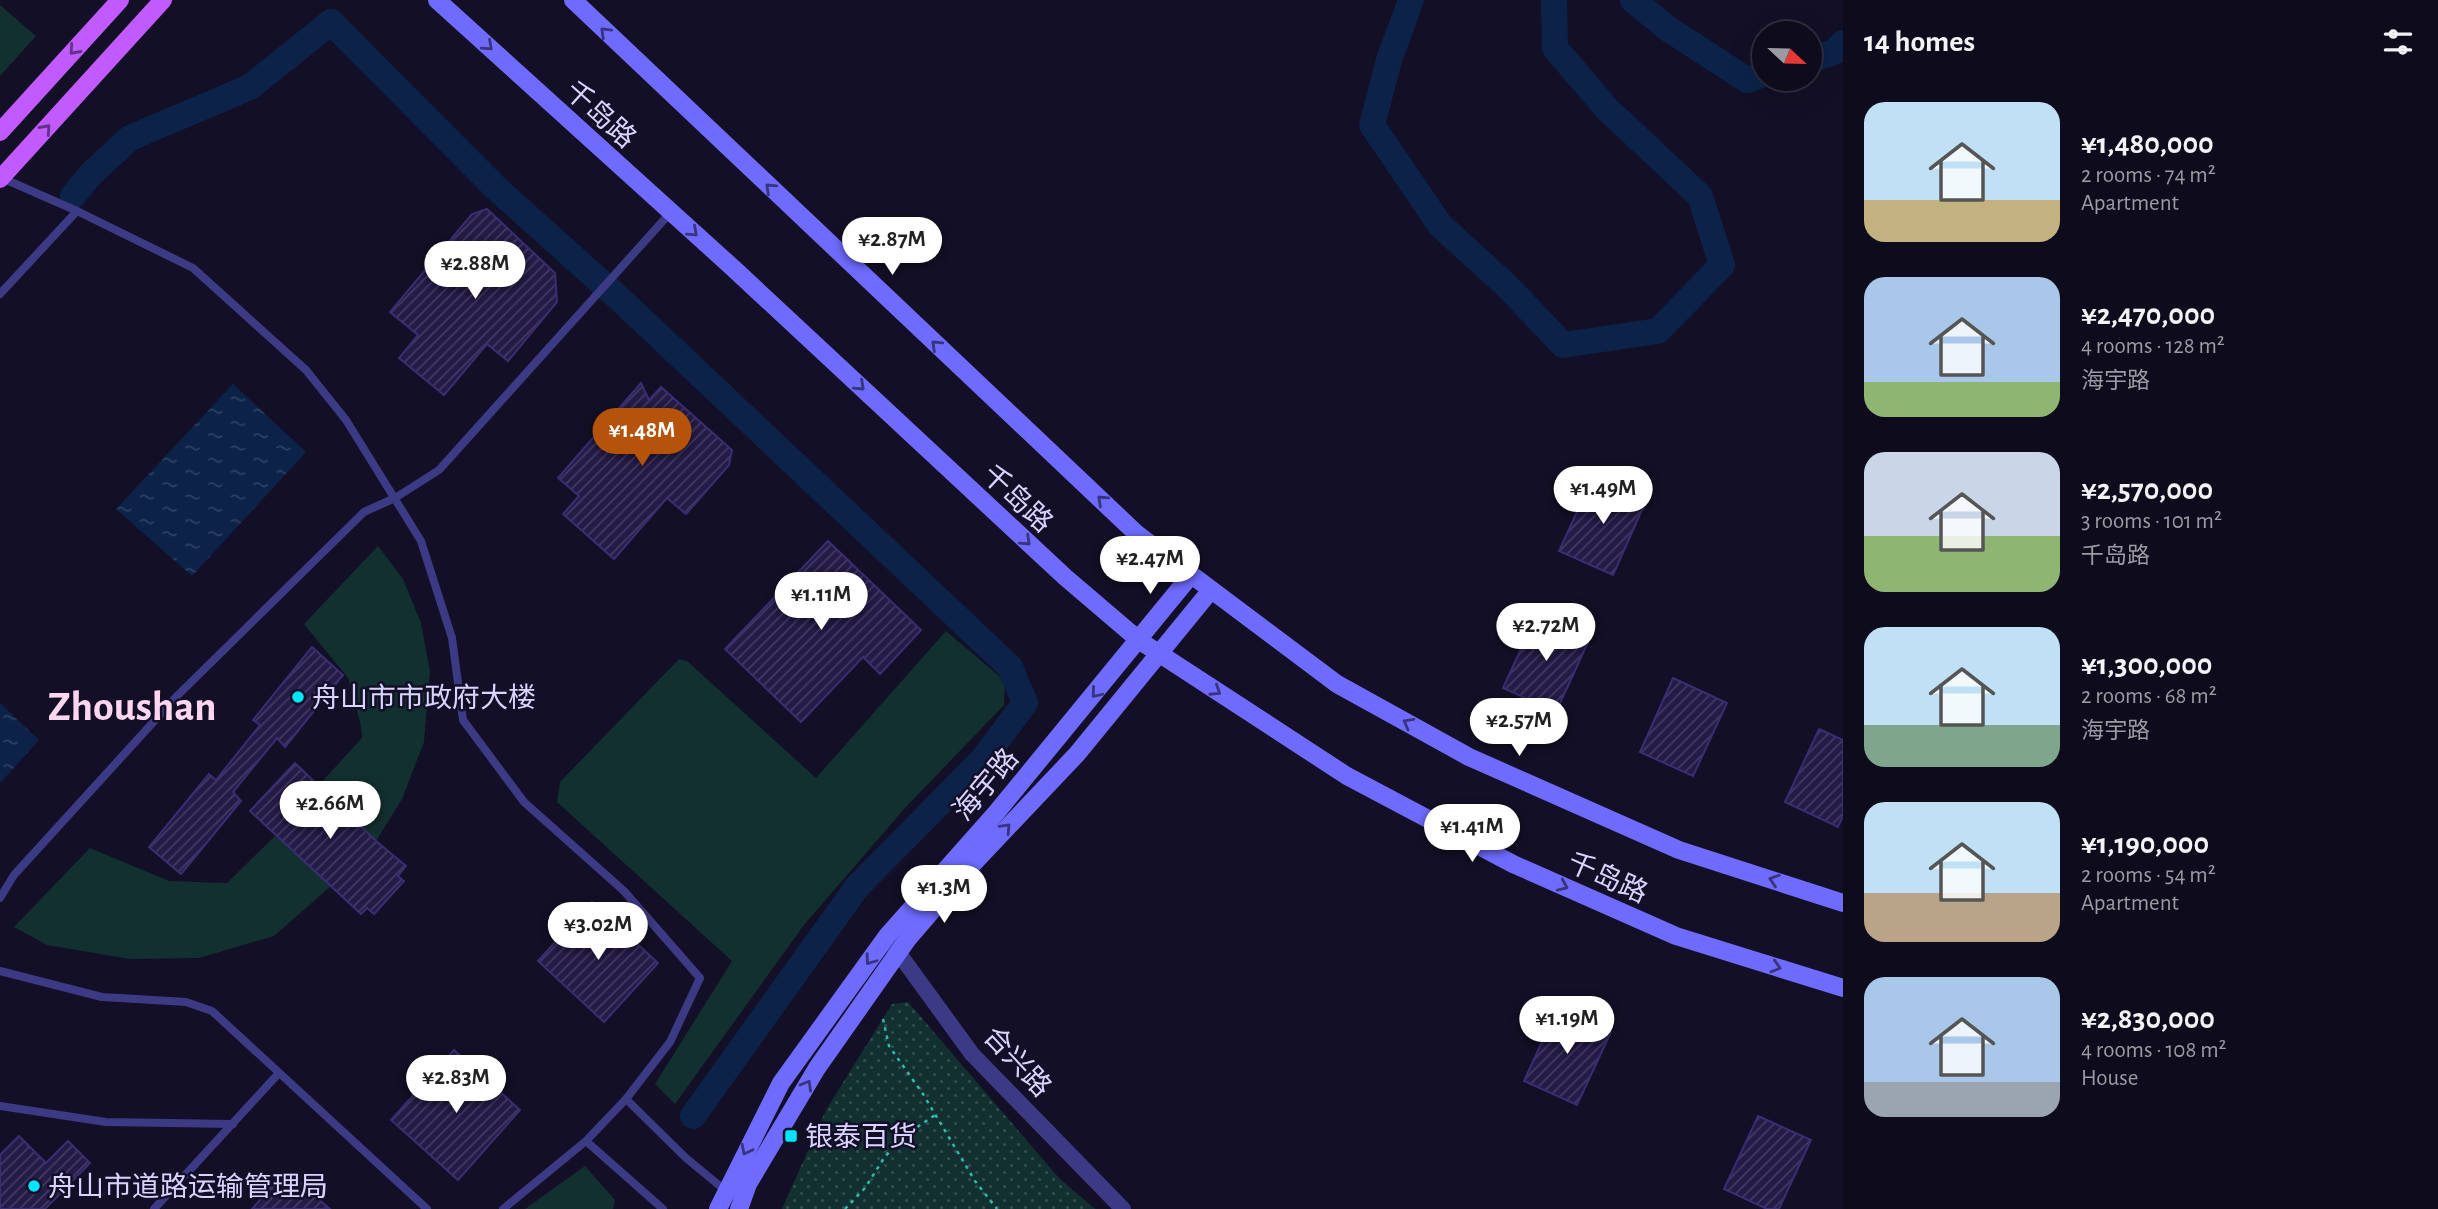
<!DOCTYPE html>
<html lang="en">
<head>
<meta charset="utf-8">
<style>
	body { margin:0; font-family:"Alegreya Sans","Noto Sans SC",sans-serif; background:#171425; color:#f1f3f6; height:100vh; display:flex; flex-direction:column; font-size:26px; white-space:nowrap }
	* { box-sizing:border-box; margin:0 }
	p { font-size:23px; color:#9b9ba3 }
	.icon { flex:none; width:38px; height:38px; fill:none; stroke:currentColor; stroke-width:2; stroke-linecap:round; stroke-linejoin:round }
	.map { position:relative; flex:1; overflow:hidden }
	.side { display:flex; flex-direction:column; background:#0e0b1c; width:595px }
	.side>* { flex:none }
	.needle { width:46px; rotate:112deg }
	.buttons { position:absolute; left:1752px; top:21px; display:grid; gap:14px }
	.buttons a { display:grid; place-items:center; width:70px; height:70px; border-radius:50%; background:#0e0b1c; box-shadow:0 7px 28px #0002,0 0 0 2px #2e2b3b; font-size:35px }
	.price { position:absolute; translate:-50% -60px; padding:0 16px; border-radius:24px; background:#fff; color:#222; font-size:23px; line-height:46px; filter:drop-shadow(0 2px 4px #0008) }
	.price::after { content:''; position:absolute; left:50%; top:42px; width:21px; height:16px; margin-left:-10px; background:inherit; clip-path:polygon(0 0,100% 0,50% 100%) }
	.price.selected { background:#b45309; color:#fff }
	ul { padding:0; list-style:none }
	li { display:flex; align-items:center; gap:21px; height:175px; padding:0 21px }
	li span { display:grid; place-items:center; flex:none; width:196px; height:140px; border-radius:21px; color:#555 }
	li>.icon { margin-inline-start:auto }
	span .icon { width:84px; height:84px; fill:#fffc; stroke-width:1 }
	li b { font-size:30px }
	h2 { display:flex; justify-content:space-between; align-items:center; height:84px; padding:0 21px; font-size:30px }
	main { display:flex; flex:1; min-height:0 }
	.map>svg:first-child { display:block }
</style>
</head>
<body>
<main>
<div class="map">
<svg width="1843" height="1209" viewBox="0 0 1843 1209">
	<defs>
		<pattern id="park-dots" width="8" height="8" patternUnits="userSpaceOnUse" patternTransform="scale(1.75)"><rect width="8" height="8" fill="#12302f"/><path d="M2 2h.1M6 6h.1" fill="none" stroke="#344d4e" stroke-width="1.8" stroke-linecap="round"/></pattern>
		<pattern id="water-ripples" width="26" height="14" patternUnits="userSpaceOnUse" patternTransform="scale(1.75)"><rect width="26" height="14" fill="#0c2248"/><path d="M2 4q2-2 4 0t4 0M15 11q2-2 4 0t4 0" fill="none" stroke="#2f4163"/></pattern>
		<pattern id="building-hatch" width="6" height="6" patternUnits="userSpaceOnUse" patternTransform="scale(1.75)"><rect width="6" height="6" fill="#241b47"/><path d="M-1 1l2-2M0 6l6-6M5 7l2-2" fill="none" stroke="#433b63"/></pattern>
	</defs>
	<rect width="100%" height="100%" fill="#130f26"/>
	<g fill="#12302f">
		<path d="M0 5 36 36 0 76Z"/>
		<path d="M378 546 403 579 421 623 430 671 424 742 402 799 376 841 319 785 362 738 361 726 348 678 304 624Z"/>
		<path d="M946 631 1005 681 1004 705 905 808 804 925 675 1104 655 1084 732 961 557 802 560 782 679 659 687 661 816 778Z"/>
		<path d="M276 835 331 886 274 936 199 958 130 959 47 945 14 927 90 848 169 881 227 883Z"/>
		<path d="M585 1166 615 1200 613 1209H525Z"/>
	</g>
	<path fill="url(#park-dots)" d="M908 1002 1059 1178 1095 1209H782L826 1110 892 1004Z"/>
	<g fill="url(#water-ripples)">
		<path d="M233 384 306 452 192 576 116 509Z"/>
		<path d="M0 703 39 740 0 783Z"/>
	</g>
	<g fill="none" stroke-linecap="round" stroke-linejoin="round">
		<g stroke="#0c2248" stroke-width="26">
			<path d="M1411 0 1389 60 1372 125 1440 225 1508 287 1563 345 1658 331 1722 265 1700 196 1607 109 1555 48 1554 0"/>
			<path d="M1633 0 1667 28 1747 80 1764 74"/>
			<path d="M1810 60 1834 52 1843 43"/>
			<path d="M73 196 91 174 130 138 250 87 331 22 496 188 623 302 1010 667 1025 703 983 759 857 887 693 1116"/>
		</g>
	</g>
	<g fill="url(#building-hatch)" stroke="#3b2d73" stroke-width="2">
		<path d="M487 209 555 273 557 302 508 361 487 344 444 395 399 358 418 335 390 312 472 214Z"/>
		<path d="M641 383 649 400 661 387 732 450 729 465 686 514 667 498 614 559 563 514 579 496 558 478Z"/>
		<path d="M1593 477 1646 501 1613 575 1559 551Z"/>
		<path d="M828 541 921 630 880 674 863 657 801 722 725 649Z"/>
		<path d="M1537 614 1590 638 1556 712 1503 688Z"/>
		<path d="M312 647 343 675 285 747 277 738 233 792 241 801 181 874 149 847 209 774 216 780 260 725 253 720Z"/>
		<path d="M1673 678 1727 703 1693 776 1640 752Z"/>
		<path d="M1819 729 1843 740V816L1838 827 1785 802Z"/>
		<path d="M295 763 376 841 406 866 398 876 404 881 374 914 367 908 361 914 250 811Z"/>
		<path d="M592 902 658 963 604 1022 538 961Z"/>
		<path d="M1558 1007 1611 1032 1577 1105 1524 1081Z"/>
		<path d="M454 1050 520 1110 458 1180 391 1120Z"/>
		<path d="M1758 1116 1811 1140 1779 1209H1767L1724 1189Z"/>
		<path d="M19 1136 46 1163 68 1141 90 1163 45 1209H0V1155Z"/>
		<path d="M277 1180 291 1192 299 1182 330 1209H252Z"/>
	</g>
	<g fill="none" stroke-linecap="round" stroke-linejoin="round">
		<g stroke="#2fb8b0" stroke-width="2.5" stroke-dasharray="3.5 5" stroke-linecap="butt">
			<path d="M883 1019 889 1046 923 1094 975 1181 997 1209"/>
			<path d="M845 1209 865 1188 884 1158 901 1138 935 1115"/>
		</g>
		<g stroke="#3d3a85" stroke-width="8">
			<path d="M2 178 77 211 193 268 306 370 346 420 421 541 452 638 463 720 524 802 624 891 700 978 670 1042 626 1099 686 1158 726 1191"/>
			<path d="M0 294 77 211"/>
			<path d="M0 898 14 875 178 695 364 512 395 498 439 470 671 212"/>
			<path d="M0 971 102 997 186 1002 212 1011 427 1209"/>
			<path d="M0 1106 106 1122 233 1124"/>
			<path d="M586 1141 663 1209"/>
			<path d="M154 1209 279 1073"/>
			<path d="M503 1209 586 1141 626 1099"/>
		</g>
		<path stroke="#3d3a85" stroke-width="16" d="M892 944 972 1054 1123 1209"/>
		<g stroke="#6f6bff" stroke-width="18">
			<path d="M437 0 733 268 1065 577 1140 641 1347 776 1513 864 1676 936 1843 988"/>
			<path d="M573 0 1137 534 1337 684 1469 757 1679 850 1843 903"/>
			<path d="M718 1209 781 1083 887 936 996 813 1191 575"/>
			<path d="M739 1209 748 1184 817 1068 907 940 968 869 1077 754 1211 590"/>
		</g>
		<g stroke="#c25bff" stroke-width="18">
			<path d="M0 132 120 0"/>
			<path d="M0 179 163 0"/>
		</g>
	</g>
	<defs><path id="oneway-chevron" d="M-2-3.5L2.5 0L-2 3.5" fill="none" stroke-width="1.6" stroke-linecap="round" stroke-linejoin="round" transform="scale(1.75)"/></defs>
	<g stroke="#38347d">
		<use href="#oneway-chevron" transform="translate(605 32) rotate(-136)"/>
		<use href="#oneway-chevron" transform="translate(488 46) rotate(42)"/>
		<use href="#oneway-chevron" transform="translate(770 188) rotate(-137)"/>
		<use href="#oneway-chevron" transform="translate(693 232) rotate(42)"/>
		<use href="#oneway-chevron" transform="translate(936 345) rotate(-137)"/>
		<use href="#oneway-chevron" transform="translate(860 386) rotate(43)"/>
		<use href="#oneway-chevron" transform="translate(1102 500) rotate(-137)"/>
		<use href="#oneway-chevron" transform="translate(1026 541) rotate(43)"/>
		<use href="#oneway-chevron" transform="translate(1216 691) rotate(33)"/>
		<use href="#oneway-chevron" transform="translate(1096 693) rotate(130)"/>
		<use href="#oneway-chevron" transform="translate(1408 723) rotate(-151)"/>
		<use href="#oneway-chevron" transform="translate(1006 828) rotate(-47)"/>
		<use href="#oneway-chevron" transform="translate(1774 880) rotate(-162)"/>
		<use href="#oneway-chevron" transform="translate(1563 886) rotate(24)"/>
		<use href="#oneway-chevron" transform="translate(870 960) rotate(126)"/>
		<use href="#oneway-chevron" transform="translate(1776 967) rotate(17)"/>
		<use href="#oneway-chevron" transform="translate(807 1085) rotate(-60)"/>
		<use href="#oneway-chevron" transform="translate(746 1150) rotate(117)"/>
	</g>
	<g stroke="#623188">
		<use href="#oneway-chevron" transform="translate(74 50) rotate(132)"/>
		<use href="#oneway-chevron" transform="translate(46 129) rotate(-48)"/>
	</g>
	<g fill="#00e5ff" stroke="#130f26" stroke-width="2.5">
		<circle cx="298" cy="697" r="7"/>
		<rect x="784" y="1129" width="14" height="14" rx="3.5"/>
		<circle cx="34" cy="1186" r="7"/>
	</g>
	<g text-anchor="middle" stroke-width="5" stroke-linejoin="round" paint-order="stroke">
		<g font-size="28" fill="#d9d4ff" stroke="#130f26">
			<text transform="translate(601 114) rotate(42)" y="10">千岛路</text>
			<text transform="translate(1018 498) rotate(43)" y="10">千岛路</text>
			<text transform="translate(985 784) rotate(-50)" y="10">海宇路</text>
			<text transform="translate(1608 877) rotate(24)" y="10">千岛路</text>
			<text transform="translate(1018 1061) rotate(47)" y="10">合兴路</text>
		</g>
		<g font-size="28" fill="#d9d4ff" stroke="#130f26" text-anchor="start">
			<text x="312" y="707">舟山市市政府大楼</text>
			<text x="805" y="1146">银泰百货</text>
			<text x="48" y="1196">舟山市道路运输管理局</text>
		</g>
		<g font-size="42" font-weight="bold" fill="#ffd6f0" stroke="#130f26">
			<text x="132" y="720">Zhoushan</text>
		</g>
	</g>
</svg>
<div class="buttons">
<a><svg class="needle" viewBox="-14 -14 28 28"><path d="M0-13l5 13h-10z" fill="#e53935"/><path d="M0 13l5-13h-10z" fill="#9b9ba3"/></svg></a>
</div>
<b class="price" style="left:892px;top:277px">¥2.87M</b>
<b class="price" style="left:475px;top:301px">¥2.88M</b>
<b class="price selected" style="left:642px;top:468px">¥1.48M</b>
<b class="price" style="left:1603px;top:526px">¥1.49M</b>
<b class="price" style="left:1150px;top:596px">¥2.47M</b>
<b class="price" style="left:821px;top:632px">¥1.11M</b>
<b class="price" style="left:1546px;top:663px">¥2.72M</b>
<b class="price" style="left:1519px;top:758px">¥2.57M</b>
<b class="price" style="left:330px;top:841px">¥2.66M</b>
<b class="price" style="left:1472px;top:864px">¥1.41M</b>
<b class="price" style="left:944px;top:925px">¥1.3M</b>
<b class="price" style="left:598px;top:962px">¥3.02M</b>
<b class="price" style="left:1567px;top:1056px">¥1.19M</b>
<b class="price" style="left:456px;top:1115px">¥2.83M</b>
</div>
<section class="side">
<h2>14 homes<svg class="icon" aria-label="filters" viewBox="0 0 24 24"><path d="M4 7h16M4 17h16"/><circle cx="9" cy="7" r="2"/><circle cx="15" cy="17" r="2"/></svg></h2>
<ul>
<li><span style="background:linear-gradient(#bfe0f5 70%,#c2b280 0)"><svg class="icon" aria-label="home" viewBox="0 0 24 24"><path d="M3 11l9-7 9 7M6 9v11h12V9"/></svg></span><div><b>¥1,480,000</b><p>2 rooms · 74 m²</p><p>Apartment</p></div></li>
<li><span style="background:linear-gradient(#a9c7e8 75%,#8fb573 0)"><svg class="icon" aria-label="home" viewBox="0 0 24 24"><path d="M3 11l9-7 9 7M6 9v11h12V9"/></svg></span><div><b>¥2,470,000</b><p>4 rooms · 128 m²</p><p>海宇路</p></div></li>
<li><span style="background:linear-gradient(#c9d6e8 60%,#8fb573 0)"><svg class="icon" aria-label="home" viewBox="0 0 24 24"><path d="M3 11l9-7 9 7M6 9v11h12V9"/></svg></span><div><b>¥2,570,000</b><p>3 rooms · 101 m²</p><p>千岛路</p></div></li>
<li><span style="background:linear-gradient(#bfe0f5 70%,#7fa58c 0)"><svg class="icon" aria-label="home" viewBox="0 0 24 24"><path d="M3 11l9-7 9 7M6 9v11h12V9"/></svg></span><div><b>¥1,300,000</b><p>2 rooms · 68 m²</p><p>海宇路</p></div></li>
<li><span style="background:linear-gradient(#bfe0f5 65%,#b9a48a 0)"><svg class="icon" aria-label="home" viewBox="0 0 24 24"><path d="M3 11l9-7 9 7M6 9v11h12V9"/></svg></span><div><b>¥1,190,000</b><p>2 rooms · 54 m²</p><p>Apartment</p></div></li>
<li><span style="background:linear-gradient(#a9c7e8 75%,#9aa5b1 0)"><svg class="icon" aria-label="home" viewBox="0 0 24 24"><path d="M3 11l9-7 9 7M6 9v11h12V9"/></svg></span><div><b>¥2,830,000</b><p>4 rooms · 108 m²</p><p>House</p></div></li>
</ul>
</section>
</main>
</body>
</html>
